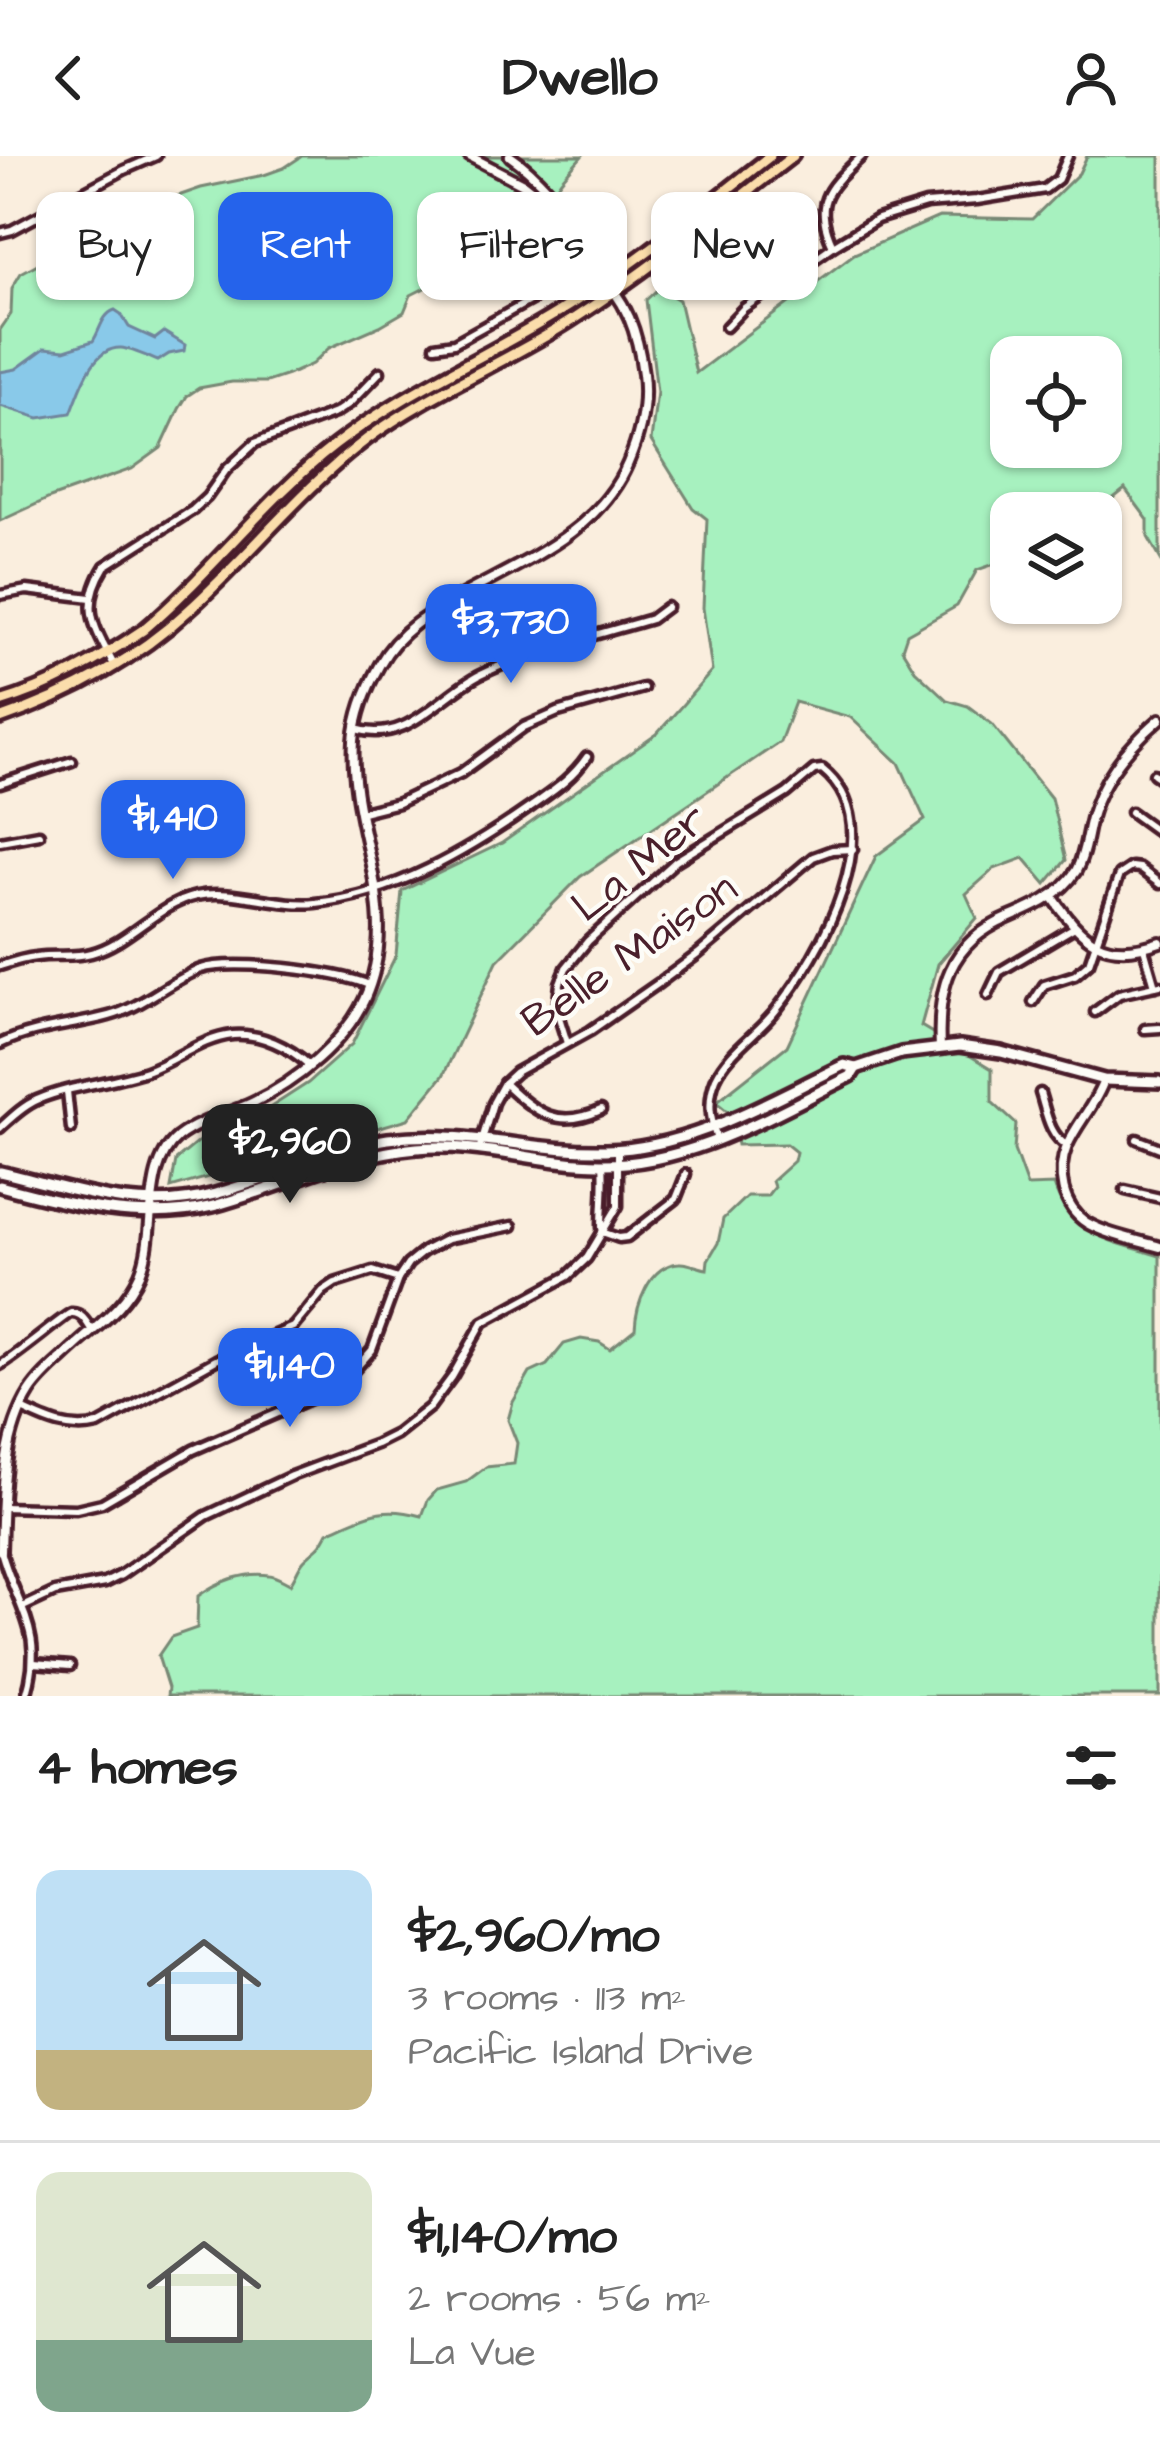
<!DOCTYPE html>
<html lang="en">
<head>
<meta charset="utf-8">
<style>
	body { margin:0; font-family:"Architects Daughter",sans-serif; background:#f6f6f6; color:#222; height:100vh; display:flex; flex-direction:column; font-size:45px; white-space:nowrap }
	* { box-sizing:border-box; margin:0 }
	p { font-size:39px; color:#767676 }
	.icon { flex:none; width:66px; height:66px; fill:none; stroke:currentColor; stroke-width:2; stroke-linecap:round; stroke-linejoin:round }
	.map { position:relative; height:1540px; overflow:hidden }
	.side { display:flex; flex-direction:column; background:#fff; flex:1 }
	.side>* { flex:none }
	.hud { position:absolute; left:36px; top:36px; width:1089px; height:108px; display:flex; gap:24px }
	.fabs { position:absolute; left:990px; top:180px; display:grid; gap:24px }
	.fabs a { display:grid; place-items:center; width:132px; height:132px; border-radius:24px; background:#fff; box-shadow:0 3px 9px #0004; font-size:60px }
	.price { position:absolute; translate:-50% -102px; padding:0 27px; border-radius:24px; background:#2563eb; color:#fff; font-size:39px; line-height:78px; filter:drop-shadow(0 3px 6px #0008) }
	.price::after { content:''; position:absolute; left:50%; top:72px; width:36px; height:27px; margin-left:-18px; background:inherit; clip-path:polygon(0 0,100% 0,50% 100%) }
	.price.active { background:#222; color:#fff }
	ul { padding:0; list-style:none }
	li { display:flex; align-items:center; gap:36px; height:300px; padding:0 36px }
	li+li { border-top:3px solid #e0e0e0 }
	li span { display:grid; place-items:center; flex:none; width:336px; height:240px; border-radius:24px; color:#555 }
	li>.icon { margin-inline-start:auto }
	span .icon { width:144px; height:144px; fill:#fffc; stroke-width:1 }
	li b { font-size:51px }
	h2 { display:flex; justify-content:space-between; align-items:center; height:144px; padding:0 36px; font-size:51px }
	.tag { padding:0 42px; border-radius:24px; background:#fff; box-shadow:0 3px 9px #0004; font-size:42px; line-height:108px }
	.tag.active { background:#2563eb; color:#fff }
	header { display:flex; justify-content:space-between; align-items:center; height:156px; padding:0 36px; background:#fff; font-size:54px; font-weight:800 }
	.map>svg:first-child { display:block }
</style>
</head>
<body>
<header><svg class="icon" aria-label="back" viewBox="0 0 24 24"><path d="M15 5l-7 7 7 7"/></svg>Dwello<svg class="icon" aria-label="person" viewBox="0 0 24 24"><circle cx="12" cy="8" r="4"/><path d="M4 21q1-7 8-7t8 7"/></svg></header>
<div class="map">
<svg width="1160" height="1540" viewBox="0 0 1160 1540">
	<rect width="100%" height="100%" fill="#faeede"/>
	<filter id="ink" filterUnits="userSpaceOnUse"><feTurbulence type="fractalNoise" baseFrequency=".00833" numOctaves="2"/><feDisplacementMap in="SourceGraphic" scale="24" xChannelSelector="R" yChannelSelector="G"/><feConvolveMatrix kernelMatrix="1 2 1 2 8 2 1 2 1" color-interpolation-filters="sRGB"/></filter>
	<g filter="url(#ink)">
		<g fill="#a7f1bf" stroke="#788875" stroke-width="3" fill-rule="evenodd">
			<path d="M302 0H582L561 24 530 69 510 89 411 139 404 156 380 170 329 192 312 208 288 219 267 226H232L199 232 187 240 179 253 161 292 132 313 50 342 0 365V174L11 158 12 132 21 117 132 56 201 32 264 19 284 12Z"/>
			<path d="M1087 0H1160V402L1148 381V364L1125 333 1095 357H1011V394L995 408 977 414 957 450 907 478 902 493 915 514 947 544 968 550 992 568 1051 642 1066 704 1046 728 1024 702 994 713 966 738 977 762 938 808 921 870 992 913V946L1016 968 1014 994 1027 1030 1054 1029C1070 1081 1114 1085 1160 1100V1540H167L168 1532 158 1500 171 1481 197 1472 198 1440C217 1426 244 1415 269 1419 277 1420 283 1425 290 1428 296 1420 298 1411 304 1404 317 1391 319 1394 328 1376 365 1360 381 1348 422 1360L428 1344 437 1334 466 1326 486 1311 514 1308 517 1287 508 1264 513 1246 530 1217 547 1209 564 1188 581 1183 599 1186 610 1193 635 1173C636 1151 648 1109 679 1107 687 1106 699 1112 707 1113L708 1104 718 1087 723 1063 747 1040H767L774 1031 772 1025 794 1005 796 996 786 988 737 989 731 958 716 946 787 890 876 700 925 664 899 607 850 561 795 546 780 586 580 721 497 805 443 920 408 963 171 1032 176 1004 199 985 254 962 308 927 352 888 396 799 402 735 502 687 657 578 712 515 703 452 707 363 693 352 651 285 657 236 646 144 659 132 679 144 696 217 854 98 939 61 1032 63 1079 17ZM1011 201H1101V291H1011Z"/>
		</g>
		<path fill="#89c9e9" stroke="#70859d" stroke-width="3" d="M115 154 121 158 129 171 155 183 164 176 185 189 184 195 169 198 158 205C148 201 132 193 121 192 91 191 80 236 71 257L39 262 0 250V216L16 213 45 192 65 194 93 185C100 175 102 158 115 154Z"/>
		<g fill="none" stroke-linecap="round" stroke-linejoin="round">
			<g stroke="#4a1f2b" stroke-width="15">
				<g id="minor">
					<path d="M0 77 12 74 124 14 156 0"/>
					<path d="M833 90C811 44 830 31 862 0"/>
					<path d="M726 171 744 152 833 90 877 63 926 48 977 44 1045 33 1058 23 1068 0"/>
					<path d="M435 190 454 187 549 134C560 117 543 104 541 86L565 66"/>
					<path d="M0 439 27 434 91 442"/>
					<path d="M115 511C95 472 79 452 105 410L193 354 207 341 226 314 255 287 335 257 350 247 380 216"/>
					<path d="M356 573C407 589 439 540 480 519 533 493 595 480 651 463L667 451"/>
					<path d="M1154 618 1160 622"/>
					<path d="M0 628 72 605"/>
					<path d="M362 656 398 647 461 617 524 571 558 556 643 532"/>
					<path d="M1131 656 1160 677"/>
					<path d="M0 685 39 678"/>
					<path d="M1144 792 1155 830"/>
					<path d="M0 810C12 806 24 802 36 801 54 798 73 802 91 797 130 787 156 749 196 740 234 732 276 751 315 747 394 739 468 695 532 650 553 635 572 623 587 601"/>
					<path d="M988 839 999 816 1073 772"/>
					<path d="M1033 846 1044 829 1075 819 1089 807 1119 719 1131 711 1139 712 1160 728"/>
					<path d="M1095 856 1119 838 1160 829"/>
					<path d="M1145 873 1160 872"/>
					<path d="M567 887 557 855 560 827 566 812 588 785 676 705 787 637 814 614 822 613C894 670 820 799 777 853 759 877 729 894 716 922 707 944 710 962 717 984"/>
					<path d="M0 888C35 871 73 870 109 860 143 851 169 825 201 813 232 803 339 815 369 829"/>
					<path d="M504 927C536 957 558 974 601 954"/>
					<path d="M67 935 71 973"/>
					<path d="M1040 937C1046 955 1049 980 1067 989"/>
					<path d="M0 972C11 962 23 950 37 944 72 929 111 927 146 915 175 905 202 882 233 879 261 877 289 891 309 909"/>
					<path d="M1137 983 1160 992"/>
					<path d="M479 994 493 947 504 927 516 916 590 875 659 827 698 798 813 701 832 694 853 693"/>
					<path d="M1125 1034 1160 1042"/>
					<path d="M602 1072C602 1050 605 1030 603 1008"/>
					<path d="M602 1076 619 1082 627 1081 676 1043 686 1018"/>
					<path d="M0 1209C14 1202 66 1158 71 1157 82 1156 87 1167 92 1175"/>
					<path d="M22 1253C47 1265 70 1276 98 1269L216 1204 293 1171 323 1135 335 1127 373 1115 398 1123"/>
					<path d="M2 1351 76 1353 102 1347 193 1294 322 1238 348 1221 372 1194 398 1123 408 1108 424 1095 447 1083 512 1070"/>
					<path d="M1 1395C17 1453 46 1476 26 1540"/>
					<path d="M23 1451 55 1436 105 1427 121 1419 206 1360 291 1320 376 1288 396 1278 430 1251 452 1221 483 1166 568 1120 587 1102 618 1050V993"/>
					<path d="M34 1507 70 1510"/>
				</g>
			</g>
			<g stroke="#4a1f2b" stroke-width="16">
				<g id="tertiary">
					<path d="M510 0C550 27 576 72 606 109V123"/>
					<path d="M1052 740C1082 784 1104 806 1160 786"/>
					<path d="M940 892C937 833 948 787 1008 762 1034 751 1060 740 1076 715 1087 695 1086 673 1094 652 1106 617 1132 587 1160 563"/>
					<path d="M1104 924C1096 948 1077 967 1067 990 1056 1017 1062 1051 1087 1067 1108 1079 1137 1084 1160 1091"/>
					<path d="M1 1395C3 1344 1 1282 30 1236 41 1219 59 1205 74 1191 99 1168 126 1150 140 1118 158 1076 141 1012 178 981 199 965 228 958 252 947 296 926 343 888 364 844 405 755 348 674 354 585 356 559 367 531 380 508 398 475 430 457 462 439 524 405 599 376 628 307 640 279 647 249 643 218 638 178 627 142 595 115L542 43 523 28 469 0"/>
				</g>
			</g>
			<g stroke="#4a1f2b" stroke-width="18">
				<g id="secondary">
					<path d="M0 1016C73 1033 138 1059 215 1038 258 1026 301 1009 345 995 359 991 373 985 388 983 466 973 532 996 606 994 693 992 768 945 844 909L856 912 901 897 960 890 1001 896 1104 924 1160 926"/>
					<path d="M0 1030C69 1049 143 1067 213 1050 281 1032 347 998 417 992 478 986 540 1008 601 1008 691 1009 773 958 851 920L856 912"/>
				</g>
			</g>
			<g stroke="#4a1f2b" stroke-width="18">
				<g id="primary">
					<path d="M0 546C53 530 97 505 143 474 211 417 265 343 335 289 403 236 482 203 555 158 631 112 700 54 770 0"/>
					<path d="M0 563C70 539 134 505 189 454 250 399 301 333 367 283 430 236 506 207 572 164 649 114 721 56 793 0"/>
				</g>
			</g>
			<use href="#minor" stroke="#fdfcf7" stroke-width="6"/>
			<use href="#tertiary" stroke="#fdfcf7" stroke-width="8"/>
			<use href="#secondary" stroke="#fdfcf7" stroke-width="9"/>
			<use href="#primary" stroke="#fbddab" stroke-width="9"/>
		</g>
	</g>
	<g text-anchor="middle" stroke-width="9" stroke-linejoin="round" paint-order="stroke">
		<g font-size="45" fill="#4a1f2b" stroke="#fdfcf7">
			<text transform="translate(638 705) rotate(-39)" y="16">La Mer</text>
			<text transform="translate(628 797) rotate(-35)" y="16">Belle Maison</text>
		</g>
	</g>
</svg>
<div class="fabs">
<a><svg class="icon" aria-label="locate" viewBox="0 0 24 24"><circle cx="12" cy="12" r="6"/><path d="M12 2v4M12 18v4M2 12h4M18 12h4"/></svg></a>
<a><svg class="icon" aria-label="layers" viewBox="0 0 24 24"><path d="M12 4l9 5-9 5-9-5zM3 14l9 5 9-5"/></svg></a>
</div>
<b class="price" style="left:511px;top:530px">$3,730</b>
<b class="price" style="left:173px;top:726px">$1,410</b>
<b class="price active" style="left:290px;top:1050px">$2,960</b>
<b class="price" style="left:290px;top:1274px">$1,140</b>
<div class="hud">
<a class="tag">Buy</a>
<a class="tag active">Rent</a>
<a class="tag">Filters</a>
<a class="tag">New</a>
</div>
</div>
<section class="side">
<h2>4 homes<svg class="icon" aria-label="filters" viewBox="0 0 24 24"><path d="M4 7h16M4 17h16"/><circle cx="9" cy="7" r="2"/><circle cx="15" cy="17" r="2"/></svg></h2>
<ul>
<li><span style="background:linear-gradient(#bfe0f5 75%,#c2b280 0)"><svg class="icon" aria-label="home" viewBox="0 0 24 24"><path d="M3 11l9-7 9 7M6 9v11h12V9"/></svg></span><div><b>$2,960/mo</b><p>3 rooms · 113 m²</p><p>Pacific Island Drive</p></div></li>
<li><span style="background:linear-gradient(#dfe7d0 70%,#7fa58c 0)"><svg class="icon" aria-label="home" viewBox="0 0 24 24"><path d="M3 11l9-7 9 7M6 9v11h12V9"/></svg></span><div><b>$1,140/mo</b><p>2 rooms · 56 m²</p><p>La Vue</p></div></li>
</ul>
</section>
</body>
</html>
